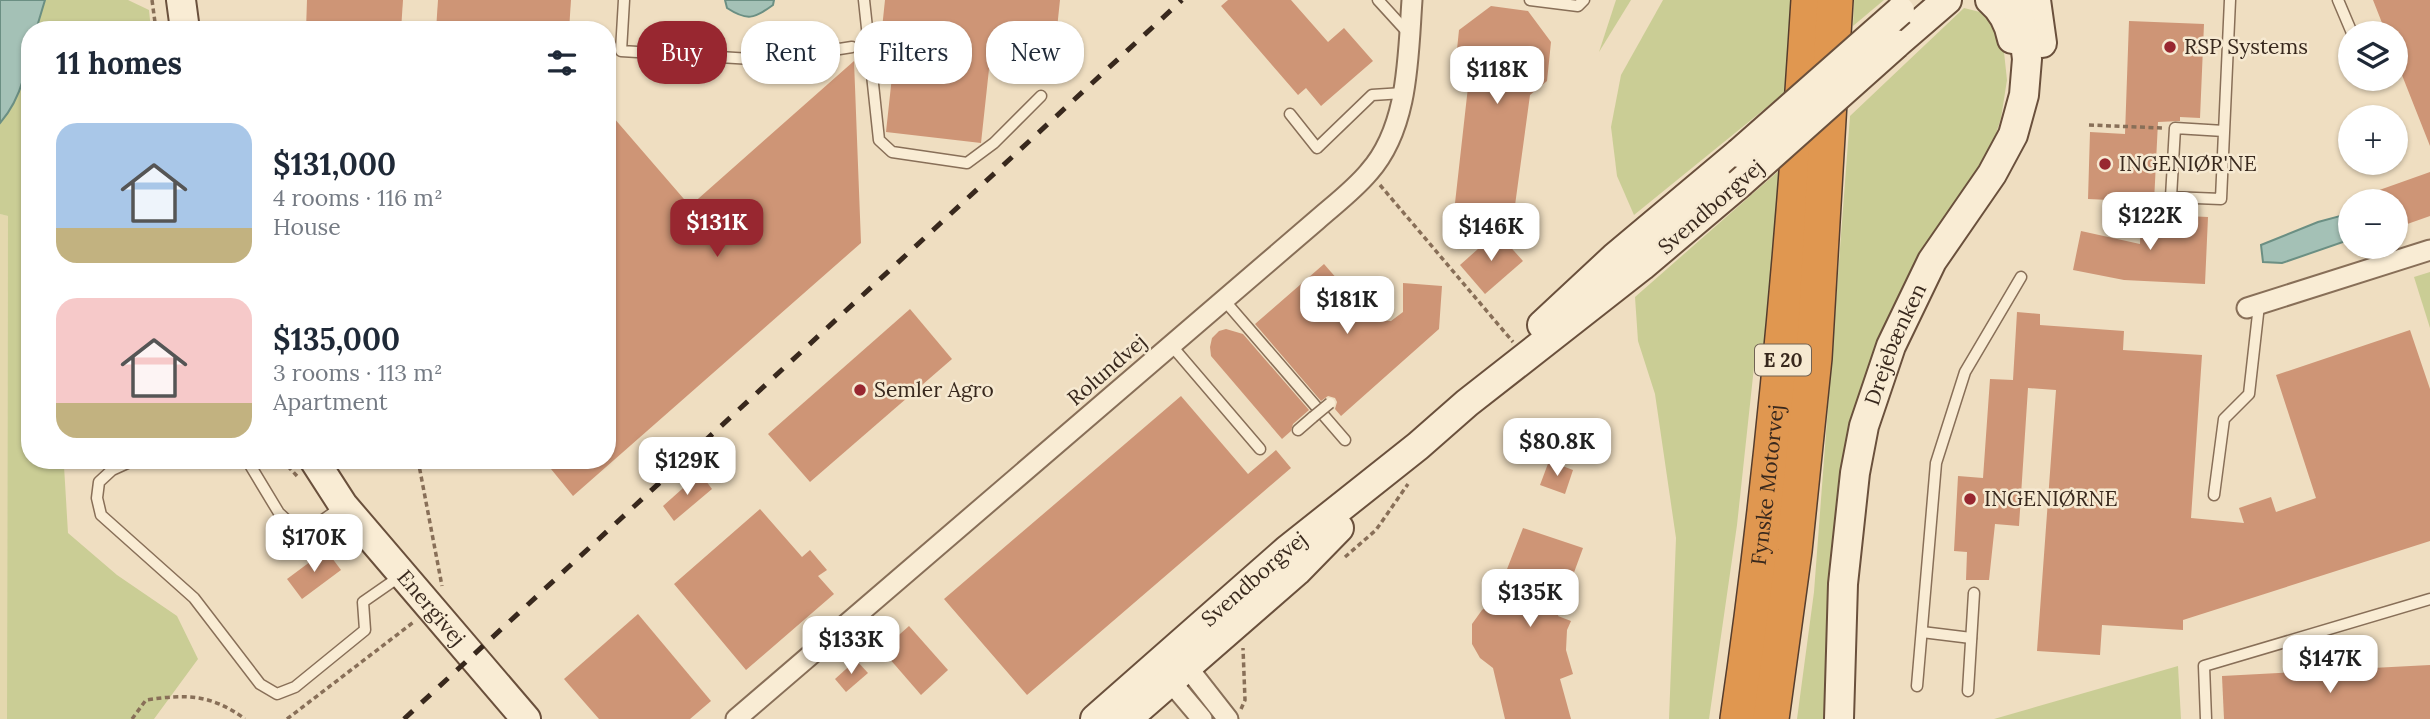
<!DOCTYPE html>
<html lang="en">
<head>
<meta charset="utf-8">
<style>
	body { margin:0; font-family:Lora,serif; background:#f6f6f7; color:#1f2937; height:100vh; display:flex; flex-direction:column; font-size:26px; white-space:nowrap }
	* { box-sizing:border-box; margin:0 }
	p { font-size:23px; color:#747a83 }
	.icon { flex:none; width:38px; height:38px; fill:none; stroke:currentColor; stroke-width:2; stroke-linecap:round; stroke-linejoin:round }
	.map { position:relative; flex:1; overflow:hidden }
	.drawer { position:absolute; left:21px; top:21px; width:595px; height:448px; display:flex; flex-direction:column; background:#fff; border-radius:28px; box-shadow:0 2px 5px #0004 }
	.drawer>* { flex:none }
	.top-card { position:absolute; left:637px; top:21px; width:665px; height:63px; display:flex; gap:14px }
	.controls { position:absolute; left:2338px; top:21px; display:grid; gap:14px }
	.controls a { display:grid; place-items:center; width:70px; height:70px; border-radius:50%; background:#fff; box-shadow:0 2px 5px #0004; font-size:35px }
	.price { position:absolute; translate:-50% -60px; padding:0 16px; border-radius:14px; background:#fff; color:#222; font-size:23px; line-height:46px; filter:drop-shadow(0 2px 4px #0008) }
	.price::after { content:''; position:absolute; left:50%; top:42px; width:21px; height:16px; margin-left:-10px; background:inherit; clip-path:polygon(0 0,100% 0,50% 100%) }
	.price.on { background:#982730; color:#fff }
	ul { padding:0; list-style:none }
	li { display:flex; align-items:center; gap:21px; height:175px; padding:0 35px }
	li span { display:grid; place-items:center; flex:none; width:196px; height:140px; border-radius:21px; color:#555 }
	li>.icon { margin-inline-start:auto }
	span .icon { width:84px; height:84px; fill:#fffc; stroke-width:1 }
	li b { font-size:30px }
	h2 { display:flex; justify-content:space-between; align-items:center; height:84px; padding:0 35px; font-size:30px }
	.pill { padding:0 24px; border-radius:28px; background:#fff; box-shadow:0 2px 5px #0004; font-size:24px; line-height:63px }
	.pill.on { background:#982730; color:#fff }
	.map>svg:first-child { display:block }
</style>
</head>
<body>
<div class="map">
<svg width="2430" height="719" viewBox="0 0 2430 719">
	<rect width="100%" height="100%" fill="#efdec1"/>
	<path fill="#e4d8ae" d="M0 214 8 216 7 719H0Z"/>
	<g fill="#cacd95">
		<path d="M0 0H128L149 10 151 30H30V460H76L64 466 68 533 117 575 177 616 198 659 154 719H7L8 216 0 214Z"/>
		<path d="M1616 0H1631L1599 52Z"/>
		<path d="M1663 0H1792L1788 90 1634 215 1617 176 1611 127 1621 75Z"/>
		<path d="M1854 0H1884L1853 26Z"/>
		<path d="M1964 8 1984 13 1994 24 2004 52 2007 80 2001 118 1985 168 1895 306 1865 376 1852 420 1829 719H1797L1814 592 1850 116Z"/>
		<path d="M1782 168 1765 344 1754 367 1737 525 1709 719H1669L1676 538 1655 394 1638 341 1635 297Z"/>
		<path d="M2430 272V328L2414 277Z"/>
		<path d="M2178 666 2181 719H1994Z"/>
	</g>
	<g fill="#a4c1b6" stroke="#6b8f83" stroke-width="2">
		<path d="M0 0H45L36 30H30C30 62 22 98 0 123Z"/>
		<path d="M725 0H774L773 5C754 19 747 21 727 8Z"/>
		<path d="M2340 216 2350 226 2343 242 2282 263 2263 262 2261 245 2318 222Z"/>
	</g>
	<g fill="#ce9576">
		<path d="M307 0H403L401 30H306Z"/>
		<path d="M438 0H571L569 30H436Z"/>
		<path d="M885 0H1060L1052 76 989 69 981 143 886 132 894 58 879 57Z"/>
		<path d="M1228 0H1291L1328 42 1344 28 1373 61 1321 106 1306 88 1298 95 1221 6Z"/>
		<path d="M2373 0H2430V146L2396 60V33H2386Z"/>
		<path d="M1491 6 1528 11 1551 42 1547 81 1530 95 1513 220 1454 212 1468 87 1455 69 1459 30Z"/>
		<path d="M2129 21 2204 24 2200 118 2180 117V121L2158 122 2154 202 2088 199 2090 132 2125 134Z"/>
		<path d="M854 61 861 243 573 496 551 469 561 460H607V110L690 206Z"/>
		<path d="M2430 172V216L2396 228V201H2354V199Z"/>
		<path d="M2141 214 2208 217 2205 284 2124 280 2073 270 2081 231 2140 244Z"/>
		<path d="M1497 232 1523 261 1485 294 1460 265Z"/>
		<path d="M1324 264 1373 320 1391 321 1403 312V283L1442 286 1439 329 1341 416 1335 409 1337 402 1335 398 1328 396 1321 401 1255 324Z"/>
		<path d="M910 309 952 359 810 482 768 434Z"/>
		<path d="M2017 312 2040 314V325L2124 331 2123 350 2202 355 2191 518 2244 523 2239 508 2271 497 2276 512 2316 498 2276 375 2410 330 2430 389V541L2183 620V630L2102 625 2100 655 2037 651 2056 390 2028 388 2019 526 1995 524 1989 580H1966L1967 552 1954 551 1958 476 1983 478 1990 379 2013 380Z"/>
		<path d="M1226 329 1243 334 1309 410 1293 424 1291 431 1282 439 1211 356 1210 347 1212 338 1219 331Z"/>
		<path d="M1181 396 1248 474 1276 450 1291 468 1027 695 944 599Z"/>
		<path d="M1549 461 1573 470 1565 494 1540 485Z"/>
		<path d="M700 473 712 489 674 521 663 506Z"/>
		<path d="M760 509 802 557 810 550 827 570 818 576 834 594 746 670 674 584Z"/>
		<path d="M1523 528 1583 548 1558 616 1571 621 1567 630 1566 650 1573 674 1560 679 1571 719H1505L1493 668 1480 658 1472 644V624L1482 610 1495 600Z"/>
		<path d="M326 550 341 570 302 599 287 579Z"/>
		<path d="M638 614 711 701 690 719H599L564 679Z"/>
		<path d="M909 626 948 670 921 695 882 650Z"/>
		<path d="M856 660 868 673 846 692 835 679Z"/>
		<path d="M2430 665V719H2224L2222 676Z"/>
	</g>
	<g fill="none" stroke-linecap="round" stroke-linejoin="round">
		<g stroke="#886f58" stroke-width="13">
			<g id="lane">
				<path d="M624 0 621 51 770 60 852 47"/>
				<path d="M864 0 879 140 892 152 967 163 994 143 1041 96"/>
				<path d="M1378 0 1409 34"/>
				<path d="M1530 0 1578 6 1584 0"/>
				<path d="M2338 0 2352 33"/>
				<path d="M1290 114 1317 148 1372 95 1403 93"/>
				<path d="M2224 131 2175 128 2171 197 2221 199 2230 0"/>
				<path d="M1224 300 1345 440"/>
				<path d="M1171 345 1260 449"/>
				<path d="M1298 430 1313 417"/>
				<path d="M134 460 112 470 99 482 97 498 101 515 194 598 260 684 277 694 295 687 365 630 363 602 399 577"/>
				<path d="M247 460 279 513 293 526 310 529 340 508"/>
				<path d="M2214 495 2224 419 2249 394 2259 305"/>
				<path d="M1922 632 1971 638"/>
				<path d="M1917 686 1936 463 1965 372 2021 277"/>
				<path d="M1968 691 1974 593"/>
				<path d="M2206 719 2204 666 2430 599"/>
			</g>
		</g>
		<g stroke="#886f58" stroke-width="23">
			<g id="street">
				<path d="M2247 308 2430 250"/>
				<path d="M1181 659 1228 719"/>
				<path d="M1164 674 1202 719"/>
				<path d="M736 719 1317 220C1334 205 1354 190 1369 172 1409 127 1408 56 1412 0"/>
			</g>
		</g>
		<g stroke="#6a503c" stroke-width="32">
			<g id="secondary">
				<path d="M181 0 185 30"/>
				<path d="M1990 0C2002 10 2009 23 2012 39"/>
				<path d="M2036 0 2042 43"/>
				<path d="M1896 44 1947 0"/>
				<path d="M1542 325 1615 257 1739 153"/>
				<path id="s1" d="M314 460 343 505 526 719"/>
				<path id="s2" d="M1095 719 1287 550 1418 446 1467 403 1642 266 1739 184"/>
				<path d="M1127 719 1297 571 1339 528"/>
				<path id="s3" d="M1839 719 1843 584 1855 473 1864 426 1891 346 1932 261 1992 174 2013 135 2024 95 2027 59 2024 35 2015 0"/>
			</g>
		</g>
		<g stroke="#563d2d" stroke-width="38">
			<g id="highway">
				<path id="s4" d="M1738 719C1773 480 1794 241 1809 0"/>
				<path d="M1771 719 1794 551 1814 358 1835 0"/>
			</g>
		</g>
		<g stroke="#886f58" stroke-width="3.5" stroke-dasharray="5 3.5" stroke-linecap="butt">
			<path d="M152 0 156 30"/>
			<path d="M2089 125 2162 128"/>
			<path d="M1380 185 1513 342"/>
			<path d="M282 460 297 476"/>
			<path d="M418 460 442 586"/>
			<path d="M1345 557 1376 530 1408 484"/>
			<path d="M1241 709 1245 700 1243 648"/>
			<path d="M132 719 146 700C186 694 211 694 245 719"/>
			<path d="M287 719 415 621"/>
		</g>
		<use href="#lane" stroke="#f9ecd4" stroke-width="10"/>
		<use href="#street" stroke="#f9ecd4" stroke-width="19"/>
		<use href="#secondary" stroke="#f9ecd4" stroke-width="28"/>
		<use href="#highway" stroke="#e09750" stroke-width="35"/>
		<path stroke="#38281d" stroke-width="5" stroke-dasharray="12 12" stroke-linecap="butt" d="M404 719 1182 0"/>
		<g stroke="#886f58" stroke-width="13" stroke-linecap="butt">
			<path id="lane-bridge" d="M1313 417 1330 403"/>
		</g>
		<g stroke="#6a503c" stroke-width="32" stroke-linecap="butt">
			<g id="secondary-bridge">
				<path d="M1739 153 1900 11"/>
				<path d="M1739 184 1896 44"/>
			</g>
		</g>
		<use href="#lane-bridge" stroke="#f9ecd4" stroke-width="10"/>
		<use href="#secondary-bridge" stroke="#f9ecd4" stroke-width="28"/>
	</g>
	<g fill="#982730" stroke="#f6e9d1" stroke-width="2.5">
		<circle cx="2170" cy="47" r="7"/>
		<circle cx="2105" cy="164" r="7"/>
		<circle cx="860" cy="390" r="7"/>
		<circle cx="1970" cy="499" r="7"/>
	</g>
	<g text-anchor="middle" stroke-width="5" stroke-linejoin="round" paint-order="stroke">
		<rect fill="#f6e9d1" stroke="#716253" stroke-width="2" x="1755" y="344.5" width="56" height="31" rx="5"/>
		<g font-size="19" font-weight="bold" fill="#38281d">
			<text x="1783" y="367">E 20</text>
		</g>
		<g font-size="21" fill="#38281d" stroke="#f6e9d1" text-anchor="start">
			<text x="2184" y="54">RSP Systems</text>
			<text x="2119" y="171">INGENIØR'NE</text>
			<text x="874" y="397">Semler Agro</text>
			<text x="1984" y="506">INGENIØRNE</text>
		</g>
		<g font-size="21" fill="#38281d" stroke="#f6e9d1">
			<text transform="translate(1711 207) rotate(-41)" y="7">Svendborgvej</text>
			<text dy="7" stroke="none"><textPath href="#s3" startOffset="382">Drejebænken</textPath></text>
			<text transform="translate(1107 370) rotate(-41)" y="7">Rolundvej</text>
			<text dy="7" stroke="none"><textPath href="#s4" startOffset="236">Fynske Motorvej</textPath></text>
			<text dy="7" stroke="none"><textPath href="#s2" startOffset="212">Svendborgvej</textPath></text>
			<text dy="7" stroke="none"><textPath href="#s1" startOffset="189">Energivej</textPath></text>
		</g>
	</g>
</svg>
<div class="controls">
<a><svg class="icon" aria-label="layers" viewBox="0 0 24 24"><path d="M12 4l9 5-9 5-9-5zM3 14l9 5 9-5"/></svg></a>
<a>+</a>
<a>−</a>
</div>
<b class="price" style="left:1497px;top:106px">$118K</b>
<b class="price" style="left:2150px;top:252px">$122K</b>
<b class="price on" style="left:717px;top:259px">$131K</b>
<b class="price" style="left:1491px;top:263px">$146K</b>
<b class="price" style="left:1347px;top:336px">$181K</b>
<b class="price" style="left:1557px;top:478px">$80.8K</b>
<b class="price" style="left:687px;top:497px">$129K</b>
<b class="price" style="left:314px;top:574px">$170K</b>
<b class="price" style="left:1530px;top:629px">$135K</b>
<b class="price" style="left:851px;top:676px">$133K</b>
<b class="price" style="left:2330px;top:695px">$147K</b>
<div class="top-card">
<a class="pill on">Buy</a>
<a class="pill">Rent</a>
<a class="pill">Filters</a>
<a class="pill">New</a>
</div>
<section class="drawer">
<h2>11 homes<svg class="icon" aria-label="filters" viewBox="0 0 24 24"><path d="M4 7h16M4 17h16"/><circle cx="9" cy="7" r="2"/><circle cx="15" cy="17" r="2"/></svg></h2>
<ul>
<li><span style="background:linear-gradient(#a9c7e8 75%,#c2b280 0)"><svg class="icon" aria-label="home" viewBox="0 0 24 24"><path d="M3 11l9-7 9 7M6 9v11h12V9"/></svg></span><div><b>$131,000</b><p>4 rooms · 116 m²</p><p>House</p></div></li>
<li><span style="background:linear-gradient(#f6c9c9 75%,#c2b280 0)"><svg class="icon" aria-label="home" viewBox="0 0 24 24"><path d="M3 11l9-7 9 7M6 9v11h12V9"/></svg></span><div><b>$135,000</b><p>3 rooms · 113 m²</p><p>Apartment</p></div></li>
</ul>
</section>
</div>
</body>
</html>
